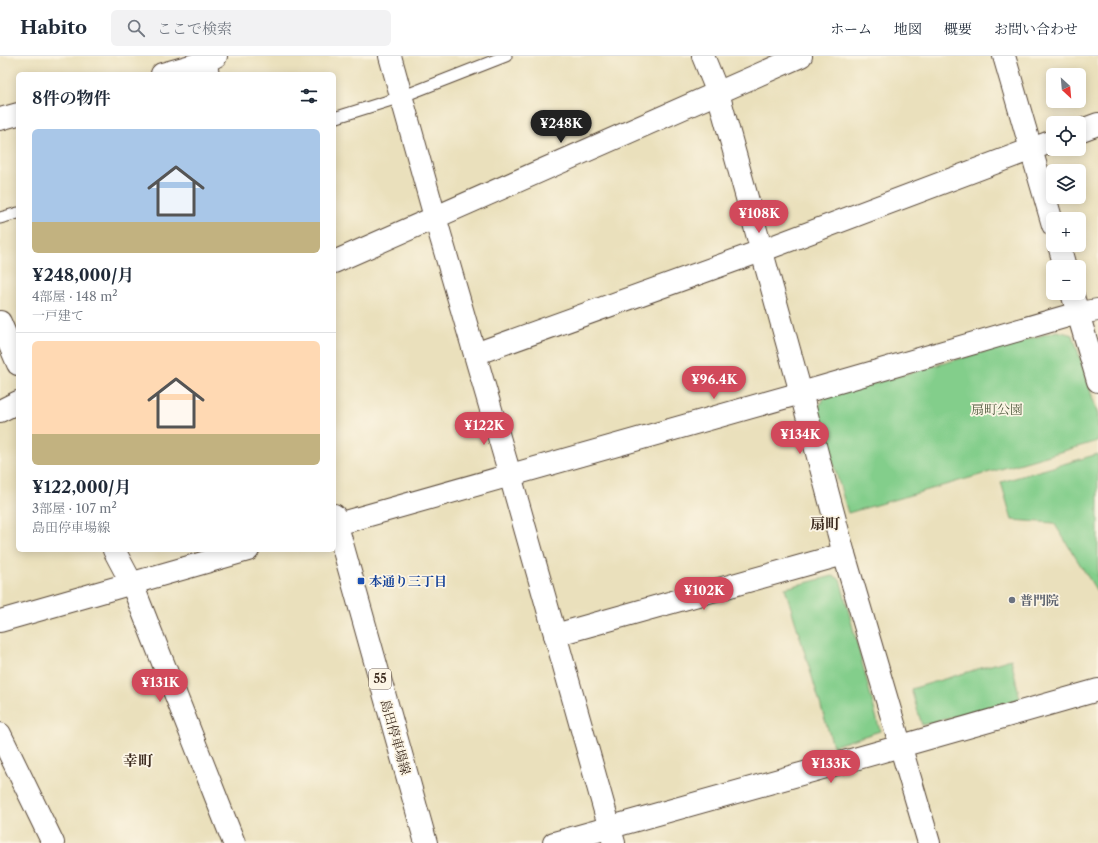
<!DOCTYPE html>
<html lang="ja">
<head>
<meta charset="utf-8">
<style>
	body { margin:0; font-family:"Libre Caslon Text","Noto Serif JP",serif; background:#f2f2f3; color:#1f2937; height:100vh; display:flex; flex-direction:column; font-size:15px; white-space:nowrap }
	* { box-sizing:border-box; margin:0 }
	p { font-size:13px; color:#747a83 }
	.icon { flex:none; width:22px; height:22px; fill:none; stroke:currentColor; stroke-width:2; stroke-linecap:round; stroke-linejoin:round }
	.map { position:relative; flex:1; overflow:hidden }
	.panel { position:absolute; left:16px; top:16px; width:320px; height:480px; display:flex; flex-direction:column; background:#fff; border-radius:6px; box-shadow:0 2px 10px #0003 }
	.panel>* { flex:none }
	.needle { width:26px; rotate:154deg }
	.controls { position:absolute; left:1046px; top:12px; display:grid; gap:8px }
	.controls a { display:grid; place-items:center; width:40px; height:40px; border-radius:6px; background:#fff; box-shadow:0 2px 10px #0003; font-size:20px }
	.price { position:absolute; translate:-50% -34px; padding:0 9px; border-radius:14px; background:#d1495b; color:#fff; font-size:13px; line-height:26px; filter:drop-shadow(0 1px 2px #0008) }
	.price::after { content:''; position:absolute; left:50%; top:24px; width:12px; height:9px; margin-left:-6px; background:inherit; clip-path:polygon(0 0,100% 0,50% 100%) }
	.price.current { background:#222; color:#fff }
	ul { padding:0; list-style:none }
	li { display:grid; align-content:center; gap:8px; height:212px; padding:0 16px }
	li+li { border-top:1px solid #e0e1e3 }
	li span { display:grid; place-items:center; height:124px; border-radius:6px; color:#555 }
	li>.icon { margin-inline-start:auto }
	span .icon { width:72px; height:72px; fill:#fffc; stroke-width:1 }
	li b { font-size:17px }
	h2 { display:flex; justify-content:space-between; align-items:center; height:48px; padding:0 16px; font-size:17px }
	header { display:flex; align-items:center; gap:24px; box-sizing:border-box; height:56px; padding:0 20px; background:#fff; border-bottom:1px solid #e0e1e3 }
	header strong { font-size:19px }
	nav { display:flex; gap:22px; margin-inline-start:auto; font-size:14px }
	.search { width:280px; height:36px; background:#f2f2f3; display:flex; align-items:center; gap:10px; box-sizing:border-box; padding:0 14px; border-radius:6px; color:#747a83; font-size:15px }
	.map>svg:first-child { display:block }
</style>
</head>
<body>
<header>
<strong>Habito</strong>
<div class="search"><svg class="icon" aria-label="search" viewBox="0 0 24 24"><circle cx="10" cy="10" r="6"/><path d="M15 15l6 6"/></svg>ここで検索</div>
<nav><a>ホーム</a><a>地図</a><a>概要</a><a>お問い合わせ</a></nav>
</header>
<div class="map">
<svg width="1098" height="787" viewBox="0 0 1098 787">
	<rect width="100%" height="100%" fill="#fcf5e5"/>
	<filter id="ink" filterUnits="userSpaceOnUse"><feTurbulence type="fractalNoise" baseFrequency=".025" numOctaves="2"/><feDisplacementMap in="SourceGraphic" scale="8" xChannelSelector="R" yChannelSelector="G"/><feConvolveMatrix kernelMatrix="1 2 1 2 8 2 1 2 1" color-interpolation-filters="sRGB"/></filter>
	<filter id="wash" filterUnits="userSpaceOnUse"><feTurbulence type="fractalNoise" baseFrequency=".012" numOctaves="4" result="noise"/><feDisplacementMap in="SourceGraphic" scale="16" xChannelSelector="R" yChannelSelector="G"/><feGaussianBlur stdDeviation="0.9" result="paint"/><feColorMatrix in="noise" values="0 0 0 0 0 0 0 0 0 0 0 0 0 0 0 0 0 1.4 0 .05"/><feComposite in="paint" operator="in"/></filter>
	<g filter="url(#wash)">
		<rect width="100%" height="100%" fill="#eae0bc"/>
		<g fill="#83ce8b" stroke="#5f7c54">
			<path d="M1057 275 1073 279 1098 359V385L848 457 817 353 825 341Z"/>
			<path d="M1098 398V537L1054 467 1012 464 1001 426Z"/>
			<path d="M833 520 840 523 880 675 833 690 785 532Z"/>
			<path d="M1011 603 1020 643 922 669 911 633Z"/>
		</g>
	</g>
	<g filter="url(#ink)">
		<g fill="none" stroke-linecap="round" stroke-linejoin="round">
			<g stroke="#554536" stroke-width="13">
				<g id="lane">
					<path d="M334 62 401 41 506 0"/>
					<path d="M0 162 18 157"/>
				</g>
			</g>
			<g stroke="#554536" stroke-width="24">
				<g id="street">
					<path d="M390 0 435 161 510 419 614 787"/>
					<path d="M703 0 718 37 801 337 844 498 929 787"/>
					<path d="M1004 0 1053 169"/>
					<path d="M162 18 205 6 216 0"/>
					<path d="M0 63 18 58"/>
					<path d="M1079 75 1098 68"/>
					<path d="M1059 189 1065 211"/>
					<path d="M1072 237 1098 325"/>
					<path d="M0 266 18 308"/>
					<path d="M475 298 761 195 1053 85"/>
					<path d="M334 469 801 337 1078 257 1098 254"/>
					<path d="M114 494 132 528 234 787"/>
					<path d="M0 565 248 494"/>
					<path d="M555 579 844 498"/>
					<path d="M0 678 53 787"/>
					<path d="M554 787 901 690 1098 634"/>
				</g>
			</g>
			<g stroke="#554536" stroke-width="24">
				<g id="secondary">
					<path d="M334 206 801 0"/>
					<path d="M0 355 18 346"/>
				</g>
			</g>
			<g stroke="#554536" stroke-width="24">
				<g id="primary">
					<path d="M203 0 208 18"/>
					<path d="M334 459 426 787"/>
				</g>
			</g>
			<use href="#lane" stroke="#fff" stroke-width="11"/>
			<use href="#street" stroke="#fff" stroke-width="22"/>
			<use href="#secondary" stroke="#fff" stroke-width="22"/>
			<use href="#primary" stroke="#fff" stroke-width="22"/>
		</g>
	</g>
	<rect fill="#1a4fb4" stroke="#fcf5e5" stroke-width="1.5" x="357" y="521" width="8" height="8" rx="2"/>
	<circle fill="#6b7280" stroke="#fcf5e5" stroke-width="1.5" cx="1012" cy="544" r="4"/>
	<g text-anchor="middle" stroke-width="3.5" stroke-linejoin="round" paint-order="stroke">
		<rect fill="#fcf5e5" stroke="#75675a" stroke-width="1" x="369" y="613" width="22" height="20" rx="3"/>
		<g font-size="12" font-weight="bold" fill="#3b2a1e">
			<text x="380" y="627">55</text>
		</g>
		<g font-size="13" fill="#515b3f" stroke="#fcf5e5">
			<text x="997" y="358">扇町公園</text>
		</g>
		<g font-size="13" font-weight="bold" fill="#164399" stroke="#fcf5e5" text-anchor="start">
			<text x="369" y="530">本通り三丁目</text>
		</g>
		<g font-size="13" font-weight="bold" fill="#5b616d" stroke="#fcf5e5" text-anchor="start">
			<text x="1020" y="549">普門院</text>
		</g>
		<g font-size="13" fill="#3b2a1e" stroke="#fcf5e5">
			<text transform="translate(396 681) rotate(74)" y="5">島田停車場線</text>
		</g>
		<g font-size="15" font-weight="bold" fill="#3b2a1e" stroke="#fcf5e5">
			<text x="825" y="473">扇町</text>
			<text x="138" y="710">幸町</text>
		</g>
	</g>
</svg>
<div class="controls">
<a><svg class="needle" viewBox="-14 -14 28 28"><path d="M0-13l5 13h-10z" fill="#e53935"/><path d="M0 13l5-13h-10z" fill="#747a83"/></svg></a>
<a><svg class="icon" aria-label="locate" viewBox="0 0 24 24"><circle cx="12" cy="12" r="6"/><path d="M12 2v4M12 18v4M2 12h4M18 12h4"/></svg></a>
<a><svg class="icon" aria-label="layers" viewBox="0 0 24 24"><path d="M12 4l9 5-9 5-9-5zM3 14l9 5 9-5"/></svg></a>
<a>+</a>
<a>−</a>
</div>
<b class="price current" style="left:561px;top:88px">¥248K</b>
<b class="price" style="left:759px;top:178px">¥108K</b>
<b class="price" style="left:714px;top:344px">¥96.4K</b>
<b class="price" style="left:484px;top:390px">¥122K</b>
<b class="price" style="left:800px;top:399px">¥134K</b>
<b class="price" style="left:704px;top:555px">¥102K</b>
<b class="price" style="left:160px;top:647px">¥131K</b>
<b class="price" style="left:831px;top:728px">¥133K</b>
<section class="panel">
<h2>8件の物件<svg class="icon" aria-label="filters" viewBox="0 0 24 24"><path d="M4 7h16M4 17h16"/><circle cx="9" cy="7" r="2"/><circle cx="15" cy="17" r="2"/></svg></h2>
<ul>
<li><span style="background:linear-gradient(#a9c7e8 75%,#c2b280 0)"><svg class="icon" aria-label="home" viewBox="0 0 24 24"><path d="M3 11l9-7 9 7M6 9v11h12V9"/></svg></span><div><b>¥248,000/月</b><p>4部屋 · 148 m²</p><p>一戸建て</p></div></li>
<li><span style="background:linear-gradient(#ffd9b3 75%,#c2b280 0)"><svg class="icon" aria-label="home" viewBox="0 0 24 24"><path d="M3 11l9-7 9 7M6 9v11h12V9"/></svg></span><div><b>¥122,000/月</b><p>3部屋 · 107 m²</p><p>島田停車場線</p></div></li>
</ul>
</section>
</div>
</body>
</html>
